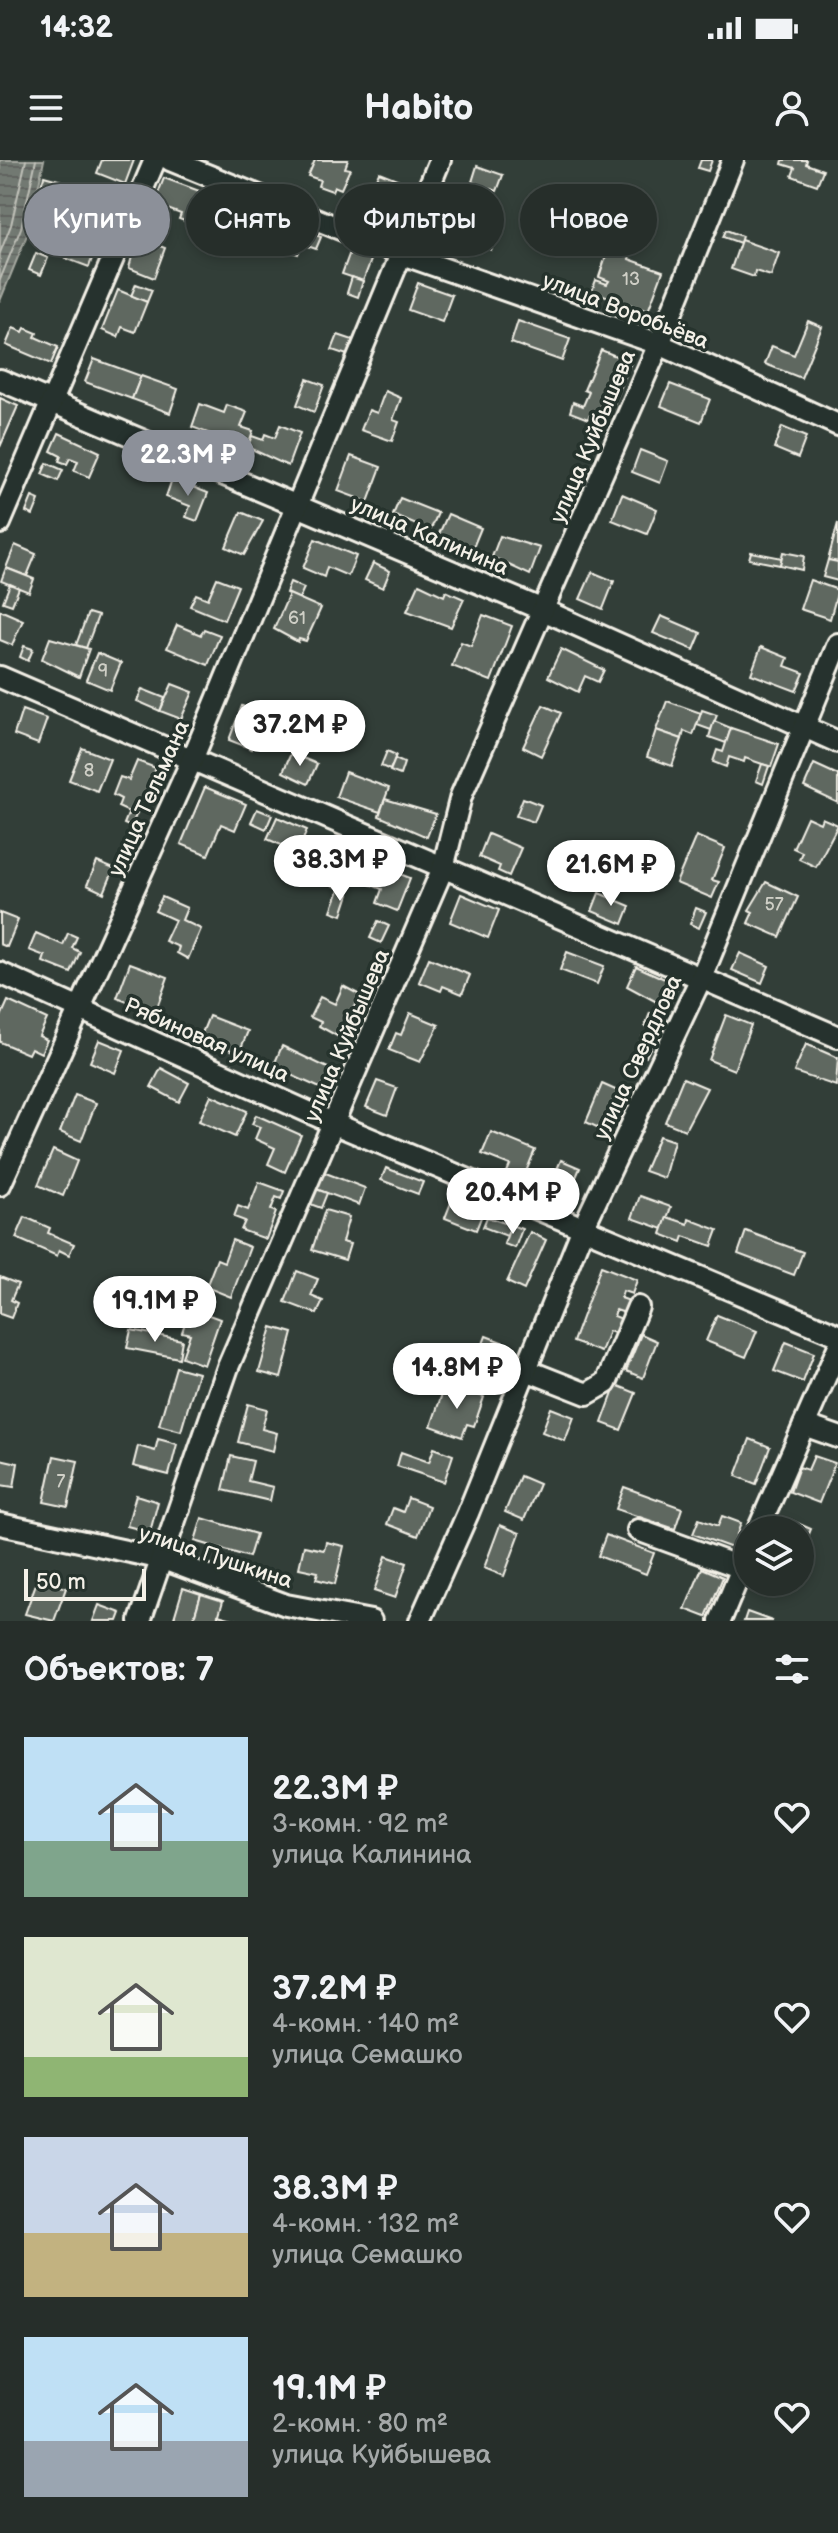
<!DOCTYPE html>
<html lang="ru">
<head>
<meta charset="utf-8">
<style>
	body { margin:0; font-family:"Balsamiq Sans",sans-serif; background:#323a36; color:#f1f3f6; height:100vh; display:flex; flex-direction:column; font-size:30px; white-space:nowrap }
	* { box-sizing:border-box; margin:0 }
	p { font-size:26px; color:#a4a8a8 }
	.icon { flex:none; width:44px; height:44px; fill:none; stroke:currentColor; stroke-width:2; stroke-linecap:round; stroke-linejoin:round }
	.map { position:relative; height:1461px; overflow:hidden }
	.sheet { display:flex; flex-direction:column; background:#262e2a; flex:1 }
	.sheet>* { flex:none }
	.top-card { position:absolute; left:24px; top:24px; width:790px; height:72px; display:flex; gap:16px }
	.fabs { position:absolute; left:734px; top:1356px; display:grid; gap:16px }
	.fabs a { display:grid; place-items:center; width:80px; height:80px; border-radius:50%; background:#262e2a; box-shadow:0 4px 12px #0003,0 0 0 2px #424a47; font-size:40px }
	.scale { position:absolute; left:24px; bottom:20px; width:122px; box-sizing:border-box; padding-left:8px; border:4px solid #f4f1e8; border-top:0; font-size:22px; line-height:28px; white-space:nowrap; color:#f4f1e8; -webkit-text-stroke:6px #26332d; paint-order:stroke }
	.price { position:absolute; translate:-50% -68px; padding:0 18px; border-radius:28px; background:#fff; color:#222; font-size:26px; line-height:52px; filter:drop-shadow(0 2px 4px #0008) }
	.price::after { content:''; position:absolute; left:50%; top:48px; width:24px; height:18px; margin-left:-12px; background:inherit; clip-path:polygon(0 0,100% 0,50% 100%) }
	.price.selected { background:#8c9099; color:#fff }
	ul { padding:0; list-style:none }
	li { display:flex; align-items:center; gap:24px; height:200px; padding:0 24px }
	li span { display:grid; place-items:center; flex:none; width:224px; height:160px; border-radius:0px; color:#555 }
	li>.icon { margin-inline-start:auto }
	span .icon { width:96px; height:96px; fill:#fffc; stroke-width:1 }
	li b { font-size:34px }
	h2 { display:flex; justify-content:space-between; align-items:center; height:96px; padding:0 24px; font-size:34px }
	.pill { padding:0 28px; border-radius:36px; background:#262e2a; box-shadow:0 4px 12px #0003,0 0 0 2px #424a47; font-size:28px; line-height:72px }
	.pill.selected { background:#8c9099; color:#fff }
	.status { display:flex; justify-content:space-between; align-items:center; height:56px; padding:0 40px; background:#262e2a; direction:ltr }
	.status svg { height:22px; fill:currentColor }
	header { display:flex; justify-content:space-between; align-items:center; height:104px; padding:0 24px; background:#262e2a; font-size:36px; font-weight:600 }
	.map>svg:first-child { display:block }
</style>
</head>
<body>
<div class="status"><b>14:32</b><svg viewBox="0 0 49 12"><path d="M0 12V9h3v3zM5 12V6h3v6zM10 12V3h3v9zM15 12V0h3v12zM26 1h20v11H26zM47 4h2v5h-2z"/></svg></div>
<header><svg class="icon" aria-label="menu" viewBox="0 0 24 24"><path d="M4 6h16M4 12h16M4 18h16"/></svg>Habito<svg class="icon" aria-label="person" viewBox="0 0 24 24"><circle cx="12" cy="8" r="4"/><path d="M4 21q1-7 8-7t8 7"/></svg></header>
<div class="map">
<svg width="838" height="1461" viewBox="0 0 838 1461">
	<defs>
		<pattern id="water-rules" width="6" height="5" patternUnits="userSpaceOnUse" patternTransform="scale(2)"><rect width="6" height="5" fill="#727972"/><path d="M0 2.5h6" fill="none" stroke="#60635e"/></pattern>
	</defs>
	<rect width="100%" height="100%" fill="#323e38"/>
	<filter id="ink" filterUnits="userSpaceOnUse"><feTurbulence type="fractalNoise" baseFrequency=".0125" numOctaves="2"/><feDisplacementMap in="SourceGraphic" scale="16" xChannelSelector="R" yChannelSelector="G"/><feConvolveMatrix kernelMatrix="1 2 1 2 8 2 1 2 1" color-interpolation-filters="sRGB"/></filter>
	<g filter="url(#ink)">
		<path fill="url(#water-rules)" stroke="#a6a9a1" stroke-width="2" d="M0 0H44L29 70 0 141Z"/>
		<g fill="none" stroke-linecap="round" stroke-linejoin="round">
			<g stroke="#c0c1b9" stroke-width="2">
				<path d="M0 93 11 65 26 0"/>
				<path d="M0 120 21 68 36 0"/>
			</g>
		</g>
		<g fill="#5f6861" stroke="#f4f1e8" stroke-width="2">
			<path d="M102 0H134L125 24 97 13Z"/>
			<path d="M315 0H348L345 8 350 9 341 29 334 26 332 31 318 26 320 20 308 16Z"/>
			<path d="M701 0H712L708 11 698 8Z"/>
			<path d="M783 0H807L806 4 823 10 817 25 792 16 795 8 782 4Z"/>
			<path d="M477 6 503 15 497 31 472 22Z"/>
			<path d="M379 12 402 21 392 46 368 36Z"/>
			<path d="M44 16 69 23 65 36 40 29Z"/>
			<path d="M164 18 205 33 202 41 196 39 190 63 179 59 181 54 154 44Z"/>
			<path d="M462 38 505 55 491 90 448 73Z"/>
			<path d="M230 43 251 50 246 63 225 56Z"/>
			<path d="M276 61 321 77 316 89 302 84 298 94 281 88 279 94 265 89Z"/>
			<path d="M82 66 101 73 89 107 65 98 69 88 74 90Z"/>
			<path d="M726 70 742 76 740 83 723 77Z"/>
			<path d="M137 77 165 88 154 118 129 108Z"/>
			<path d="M741 80 779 93 771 116 755 111 754 117 731 109Z"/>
			<path d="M609 87 630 94 629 99 663 111 648 151 592 131 596 120 607 124 609 121 599 117Z"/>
			<path d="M350 92 371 100 363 121 342 114Z"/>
			<path d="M36 93 48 98 41 115 29 110Z"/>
			<path d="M352 117 363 121 358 137 347 133Z"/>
			<path d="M418 123 452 135 442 162 408 150Z"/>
			<path d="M136 124 152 130 147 142 131 136Z"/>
			<path d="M118 130 147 142 135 172 122 167 118 177 102 170Z"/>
			<path d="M518 161 570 179 562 201 511 183Z"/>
			<path d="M808 161 822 167 801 218 765 204 772 186 794 195Z"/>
			<path d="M13 168 23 172 25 168 37 173 35 177 58 187 51 204 6 185Z"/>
			<path d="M338 175 356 181 350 196 332 190Z"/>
			<path d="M601 190 631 202 607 261 590 254 588 259 570 252 573 242 583 246 589 232 584 230Z"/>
			<path d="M94 199 141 216 132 239 85 222Z"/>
			<path d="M141 216 178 229 170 253 132 239Z"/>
			<path d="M307 219 324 225 314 252 297 245Z"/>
			<path d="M670 224 710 239 701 262 661 246Z"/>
			<path d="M385 231 401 238 393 260 399 262 392 281 361 270 369 250 377 253Z"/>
			<path d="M0 238 18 246 0 287Z"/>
			<path d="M200 244 224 253 227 245 247 252 241 267 253 271 248 285 232 279 227 292 212 287 216 276 192 267Z"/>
			<path d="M280 265 300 273 288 306 247 287 252 276 263 280 265 274 275 278Z"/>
			<path d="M782 267 806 277 798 298 774 288Z"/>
			<path d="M59 273 100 292 89 317 74 311 78 301 70 298 67 304 59 301 61 296 51 291Z"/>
			<path d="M640 290 668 301 660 323 632 312Z"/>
			<path d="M351 296 381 307 368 342 338 331Z"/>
			<path d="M47 303 63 310 58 321 42 314Z"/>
			<path d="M172 319 208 333 197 361 186 357 190 346 166 337Z"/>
			<path d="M622 334 657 349 647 374 612 360Z"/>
			<path d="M32 337 39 340 33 355 26 352Z"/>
			<path d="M400 338 438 353 430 371 393 355Z"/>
			<path d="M241 352 263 361 244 395 226 387Z"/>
			<path d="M448 354 481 368 472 390 438 376Z"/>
			<path d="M838 363V402L828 400Z"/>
			<path d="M500 376 540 388 530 415 492 397Z"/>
			<path d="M315 379 356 396 348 416 327 407 324 417 303 408Z"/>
			<path d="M15 385 36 394 27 416 6 408Z"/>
			<path d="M751 392 782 398 780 405 749 399Z"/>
			<path d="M783 392 804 396 802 410 780 405Z"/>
			<path d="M828 400 838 402V421L823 417Z"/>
			<path d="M373 403 390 411 383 428 365 420Z"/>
			<path d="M6 408 34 419 29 432 1 421Z"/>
			<path d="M592 412 614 421 603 449 580 439Z"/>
			<path d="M217 418 238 426 224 460 190 446 196 434 208 439Z"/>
			<path d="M810 420 838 430 830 459 800 449Z"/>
			<path d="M290 422 304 428 299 439 286 433Z"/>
			<path d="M10 424 19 428 12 445 3 442Z"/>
			<path d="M419 424 444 436 446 431 464 439 451 467 407 451Z"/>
			<path d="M289 434 321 448 306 481 299 479 298 482 274 469Z"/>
			<path d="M0 450 23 460 12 485 0 480Z"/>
			<path d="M88 453 98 456 86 488 76 485Z"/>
			<path d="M483 455 512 466 491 521 452 506 461 482 471 486Z"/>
			<path d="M661 456 701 473 694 490 653 473Z"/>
			<path d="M177 465 201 475 204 469 220 475 208 505 167 488Z"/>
			<path d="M50 478 89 489 79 517 42 499Z"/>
			<path d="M24 486 33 489 28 501 20 497Z"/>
			<path d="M761 487 788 498 785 506 804 513 796 531 751 514Z"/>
			<path d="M561 489 604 510 598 522 585 516 578 532 548 517Z"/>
			<path d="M97 493 121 503 110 530 86 520Z"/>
			<path d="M172 524 193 532 181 559 160 551Z"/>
			<path d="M142 529 165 538 160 551 137 541Z"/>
			<path d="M667 541 701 553 693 575 684 571 682 579 656 570Z"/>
			<path d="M543 545 561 553 541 596 523 587Z"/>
			<path d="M242 546 265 555 252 589 229 580Z"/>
			<path d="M22 550 47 559 38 584 14 575Z"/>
			<path d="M702 550 717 555 711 570 697 565Z"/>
			<path d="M714 561 731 568 726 583 709 577Z"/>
			<path d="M731 568 779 584 771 607 745 598 744 602 729 597 726 607 713 602 717 590 723 592Z"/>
			<path d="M656 570 682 579 672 606 647 597Z"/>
			<path d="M330 573 340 577 334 591 324 587Z"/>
			<path d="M82 588 110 599 97 631 69 620Z"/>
			<path d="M387 591 396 595 390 610 381 606Z"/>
			<path d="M291 593 317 604 308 624 283 612Z"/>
			<path d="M395 599 404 603 400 615 390 611Z"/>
			<path d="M137 601 156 608 131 667 124 664 129 652 118 647 121 639 113 635 120 617 129 620Z"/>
			<path d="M762 604 769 606 763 624 756 621Z"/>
			<path d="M814 604 838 615V643L804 627Z"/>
			<path d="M345 612 389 628 380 652 336 637Z"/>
			<path d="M205 627 246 644 235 670 221 664 208 695 181 684Z"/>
			<path d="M523 638 541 645 534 662 516 656Z"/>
			<path d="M385 639 436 654 427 677 379 656Z"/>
			<path d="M257 649 272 655 266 669 251 662Z"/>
			<path d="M277 657 307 670 298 692 267 679Z"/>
			<path d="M807 657 820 663 822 658 838 665 816 707 799 699 802 692 793 688Z"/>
			<path d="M488 674 521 688 509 716 498 711 500 706 479 697Z"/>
			<path d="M696 676 725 688 712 720 719 722 712 738 676 723Z"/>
			<path d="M318 681 357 698 343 730 304 713Z"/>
			<path d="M363 699 410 718 397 751 377 743 382 729 356 719Z"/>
			<path d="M97 702 114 709 104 733 87 725Z"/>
			<path d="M766 722 798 737 780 777 748 763 753 752 749 750Z"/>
			<path d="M339 730 349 734 342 755 331 751Z"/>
			<path d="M599 733 630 746 623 764 592 751Z"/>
			<path d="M461 734 499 750 488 778 450 762Z"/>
			<path d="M162 737 187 748 182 760 201 769 188 799 177 793 179 787 165 781 175 760 155 751Z"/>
			<path d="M696 748 706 752 699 768 690 764Z"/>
			<path d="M0 753 18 760 7 787 0 784Z"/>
			<path d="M378 761 389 766 381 783 370 778Z"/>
			<path d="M36 773 63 785 68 773 77 777 72 788 80 792 71 813 43 802 45 796 29 790Z"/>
			<path d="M567 792 604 806 597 824 560 810Z"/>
			<path d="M740 793 769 806 762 823 732 810Z"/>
			<path d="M429 798 470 815 462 834 443 826 441 831 419 822Z"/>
			<path d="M130 803 168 817 155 853 117 838Z"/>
			<path d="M636 806 678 825 668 848 627 826Z"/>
			<path d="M343 826 360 835 339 877 319 866 321 862 310 857 320 837 335 844Z"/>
			<path d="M8 841 47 859 39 876 47 880 41 893 31 888 28 894 0 882V859Z"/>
			<path d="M410 853 439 865 420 902 389 890 396 873 401 875Z"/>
			<path d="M650 853 663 859 657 871 645 866Z"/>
			<path d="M726 855 751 865 734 910 709 900Z"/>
			<path d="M209 856 248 871 239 893 200 878Z"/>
			<path d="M642 877 653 882 646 897 635 892Z"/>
			<path d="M99 880 124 890 115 913 90 902Z"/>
			<path d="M806 884 838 898 836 926 794 912Z"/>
			<path d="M282 886 330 909 325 923 320 928 273 907Z"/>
			<path d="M161 908 189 923 179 942 151 927Z"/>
			<path d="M683 918 707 928 685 970 665 962Z"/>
			<path d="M377 921 397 928 387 955 366 947Z"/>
			<path d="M602 924 620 932 603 970 586 962Z"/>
			<path d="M75 935 96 943 81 981 60 972Z"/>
			<path d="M211 935 247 951 235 977 199 961Z"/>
			<path d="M256 955 301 975 285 1012 268 1004 275 988 255 979 260 967 252 964Z"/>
			<path d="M491 972 535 990 521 1024 505 1017 510 1005 482 994Z"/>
			<path d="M659 976 674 981 664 1018 644 1011Z"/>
			<path d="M53 990 77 1001 63 1036 38 1025Z"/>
			<path d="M561 1000 580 1008 570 1031 551 1023Z"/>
			<path d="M386 1008 423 1022 418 1034 381 1020Z"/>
			<path d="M323 1012 365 1028 359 1045 316 1029Z"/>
			<path d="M259 1022 284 1031 281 1039 276 1037 271 1050 276 1052 266 1079 241 1070 245 1061 234 1057 238 1046 248 1050Z"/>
			<path d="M316 1029 327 1033 321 1048 310 1044Z"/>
			<path d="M454 1035 485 1047 476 1070 445 1058Z"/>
			<path d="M640 1036 671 1047 663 1069 632 1058Z"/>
			<path d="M325 1050 349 1057 342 1082 350 1084 345 1100 312 1090Z"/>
			<path d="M25 1057 50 1068 48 1073 74 1084 69 1095 59 1090 57 1096 16 1078Z"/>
			<path d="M487 1057 511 1065 507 1076 483 1067Z"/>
			<path d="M667 1057 688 1064 689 1059 718 1070 712 1086 684 1076 682 1082 661 1074Z"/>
			<path d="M511 1065 522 1069 515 1088 504 1084Z"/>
			<path d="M746 1071 803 1092 794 1115 738 1094Z"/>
			<path d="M530 1072 546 1080 524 1130 507 1122Z"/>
			<path d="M232 1080 250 1087 231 1137 206 1127 217 1099 224 1102Z"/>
			<path d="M601 1106 637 1120 632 1134 623 1131 621 1138 630 1141 625 1153 616 1150 614 1156 622 1159 617 1174 609 1171 601 1192 573 1182Z"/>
			<path d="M297 1111 318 1119 311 1136 323 1141 317 1154 285 1142Z"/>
			<path d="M0 1117 18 1124 11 1140 17 1143 11 1158 0 1154Z"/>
			<path d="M190 1148 220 1159 204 1205 182 1197 190 1174 182 1172Z"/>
			<path d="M717 1155 757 1171 746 1197 706 1181Z"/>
			<path d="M272 1167 293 1173 281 1218 259 1212Z"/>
			<path d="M131 1170 182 1180 179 1198 127 1188Z"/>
			<path d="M641 1174 657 1181 643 1218 626 1211Z"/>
			<path d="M486 1176 507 1184 493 1221 472 1213Z"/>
			<path d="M786 1182 814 1193 803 1222 774 1211Z"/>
			<path d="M176 1207 198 1213 181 1271 159 1265Z"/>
			<path d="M616 1225 636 1233 621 1270 602 1263Z"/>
			<path d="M453 1226 484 1237 474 1266 467 1264 462 1277 431 1266 443 1231 451 1234Z"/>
			<path d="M248 1244 267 1249 262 1269 277 1273 273 1291 238 1282Z"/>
			<path d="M551 1248 574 1257 565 1281 542 1272Z"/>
			<path d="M158 1279 177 1284 169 1315 133 1306 138 1286 155 1291Z"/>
			<path d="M750 1279 770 1287 756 1324 736 1316Z"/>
			<path d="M434 1288 453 1295 444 1322 397 1306 401 1292 429 1302Z"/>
			<path d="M54 1296 78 1301 68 1347 44 1342Z"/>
			<path d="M231 1296 253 1301 248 1321 273 1327 270 1341 223 1330Z"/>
			<path d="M814 1296 835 1303 819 1343 790 1332 799 1307 808 1310Z"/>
			<path d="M0 1299 18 1303 14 1327 0 1325Z"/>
			<path d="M520 1316 539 1324 524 1360 505 1352Z"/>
			<path d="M624 1327 682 1348 675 1369 616 1349Z"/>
			<path d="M136 1335 158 1342 150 1372 127 1366Z"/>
			<path d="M408 1338 429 1346 418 1376 387 1364 393 1348 403 1352Z"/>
			<path d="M722 1356 741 1363 732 1388 693 1374 699 1359 718 1366Z"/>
			<path d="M202 1358 256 1374 249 1397 195 1381Z"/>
			<path d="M790 1360 811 1369 800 1396V1370H786Z"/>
			<path d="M500 1365 520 1373 504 1416 484 1408Z"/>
			<path d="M606 1375 654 1393 646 1414 598 1396Z"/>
			<path d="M326 1382 344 1386 335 1424 316 1419 318 1412 299 1408 304 1386 324 1390Z"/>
			<path d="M386 1396 407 1403 395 1438 374 1431Z"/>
			<path d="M702 1408 723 1417 706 1457 685 1449Z"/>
			<path d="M38 1418 66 1428 54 1461 25 1454Z"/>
			<path d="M183 1428 201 1434 193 1461 174 1458Z"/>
			<path d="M201 1434 223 1441 217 1461H193Z"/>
			<path d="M99 1445 121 1453 118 1461H93Z"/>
			<path d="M747 1452 772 1461H744Z"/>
			<path d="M218 1455 237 1460V1461H217Z"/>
		</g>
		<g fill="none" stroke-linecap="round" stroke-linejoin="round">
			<g stroke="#f4f1e8" stroke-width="26">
				<g id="minor">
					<path d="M170 0 402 94 659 184 838 265"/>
					<path d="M0 220 543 450 838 582"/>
					<path d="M0 363 155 0"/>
					<path d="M0 517 838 877"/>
					<path d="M0 813 335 964 838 1175"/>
					<path d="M0 1025 192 600 440 0"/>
					<path d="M526 1210 587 1234 606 1223 638 1147"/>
					<path d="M804 1265 838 1277"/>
					<path d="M0 1364 163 1399 286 1445 371 1461"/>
					<path d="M638 1370 742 1408"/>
					<path d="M758 1370 838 1188"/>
					<path d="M140 1461 228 1207 443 708 461 636 659 184 733 0"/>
					<path d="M420 1461 468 1353 583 1068 702 816 838 484"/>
					<path d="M720 1461 748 1394"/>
				</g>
			</g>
			<use href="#minor" stroke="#26332d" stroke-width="20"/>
		</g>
	</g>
	<g text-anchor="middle" stroke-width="7" stroke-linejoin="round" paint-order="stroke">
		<g font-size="18" fill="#cfcfc6">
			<text x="631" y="125">13</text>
			<text x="297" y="464">61</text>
			<text x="103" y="517">9</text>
			<text x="89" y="616">8</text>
			<text x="774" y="750">57</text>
			<text x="61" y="1327">7</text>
		</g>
		<g font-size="22" fill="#f4f1e8" stroke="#26332d">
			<text transform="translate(626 150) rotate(21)" y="8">улица Воробьёва</text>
			<text transform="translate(592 276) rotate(-67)" y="8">улица Куйбышева</text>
			<text transform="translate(430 375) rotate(23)" y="8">улица Калинина</text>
			<text transform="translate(148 638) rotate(-66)" y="8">улица Тельмана</text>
			<text transform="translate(346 875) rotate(-67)" y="8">улица Куйбышева</text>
			<text transform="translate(207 879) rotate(24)" y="8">Рябиновая улица</text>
			<text transform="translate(637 897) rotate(-65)" y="8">улица Свердлова</text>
			<text transform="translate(216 1396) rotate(18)" y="8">улица Пушкина</text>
		</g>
	</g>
</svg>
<div class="fabs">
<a><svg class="icon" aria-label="layers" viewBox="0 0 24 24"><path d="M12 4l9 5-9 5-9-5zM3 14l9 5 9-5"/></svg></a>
</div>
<div class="scale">50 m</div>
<b class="price selected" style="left:188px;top:338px">22.3M ₽</b>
<b class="price" style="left:300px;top:608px">37.2M ₽</b>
<b class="price" style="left:340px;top:743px">38.3M ₽</b>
<b class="price" style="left:611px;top:748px">21.6M ₽</b>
<b class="price" style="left:513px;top:1076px">20.4M ₽</b>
<b class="price" style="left:155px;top:1184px">19.1M ₽</b>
<b class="price" style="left:457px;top:1251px">14.8M ₽</b>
<div class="top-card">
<a class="pill selected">Купить</a>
<a class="pill">Снять</a>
<a class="pill">Фильтры</a>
<a class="pill">Новое</a>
</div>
</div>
<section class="sheet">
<h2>Объектов: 7<svg class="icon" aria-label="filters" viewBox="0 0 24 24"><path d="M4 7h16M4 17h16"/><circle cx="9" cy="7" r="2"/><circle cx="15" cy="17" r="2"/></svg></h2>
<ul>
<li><span style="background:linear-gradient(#bfe0f5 65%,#7fa58c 0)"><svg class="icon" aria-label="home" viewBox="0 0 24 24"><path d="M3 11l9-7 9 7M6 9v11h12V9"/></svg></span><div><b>22.3M ₽</b><p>3-комн. · 92 m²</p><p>улица Калинина</p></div><svg class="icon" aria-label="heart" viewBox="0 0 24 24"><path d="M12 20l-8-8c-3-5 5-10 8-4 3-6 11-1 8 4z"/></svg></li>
<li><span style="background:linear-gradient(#dfe7d0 75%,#8fb573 0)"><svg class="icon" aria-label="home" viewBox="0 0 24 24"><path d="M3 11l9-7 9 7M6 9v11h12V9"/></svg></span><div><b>37.2M ₽</b><p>4-комн. · 140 m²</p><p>улица Семашко</p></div><svg class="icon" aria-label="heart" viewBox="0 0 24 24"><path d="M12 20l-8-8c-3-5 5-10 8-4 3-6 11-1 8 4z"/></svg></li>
<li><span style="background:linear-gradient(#c9d6e8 60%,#c2b280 0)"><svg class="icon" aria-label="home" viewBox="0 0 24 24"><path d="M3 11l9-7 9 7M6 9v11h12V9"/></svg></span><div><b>38.3M ₽</b><p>4-комн. · 132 m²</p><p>улица Семашко</p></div><svg class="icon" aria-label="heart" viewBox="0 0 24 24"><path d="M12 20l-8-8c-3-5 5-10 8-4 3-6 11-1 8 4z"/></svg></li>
<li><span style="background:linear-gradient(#bfe0f5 65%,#9aa5b1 0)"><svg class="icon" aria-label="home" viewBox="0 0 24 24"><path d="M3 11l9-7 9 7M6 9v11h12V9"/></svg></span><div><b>19.1M ₽</b><p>2-комн. · 80 m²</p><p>улица Куйбышева</p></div><svg class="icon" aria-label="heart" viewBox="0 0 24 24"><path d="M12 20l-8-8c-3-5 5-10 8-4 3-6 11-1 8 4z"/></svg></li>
</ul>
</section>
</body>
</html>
